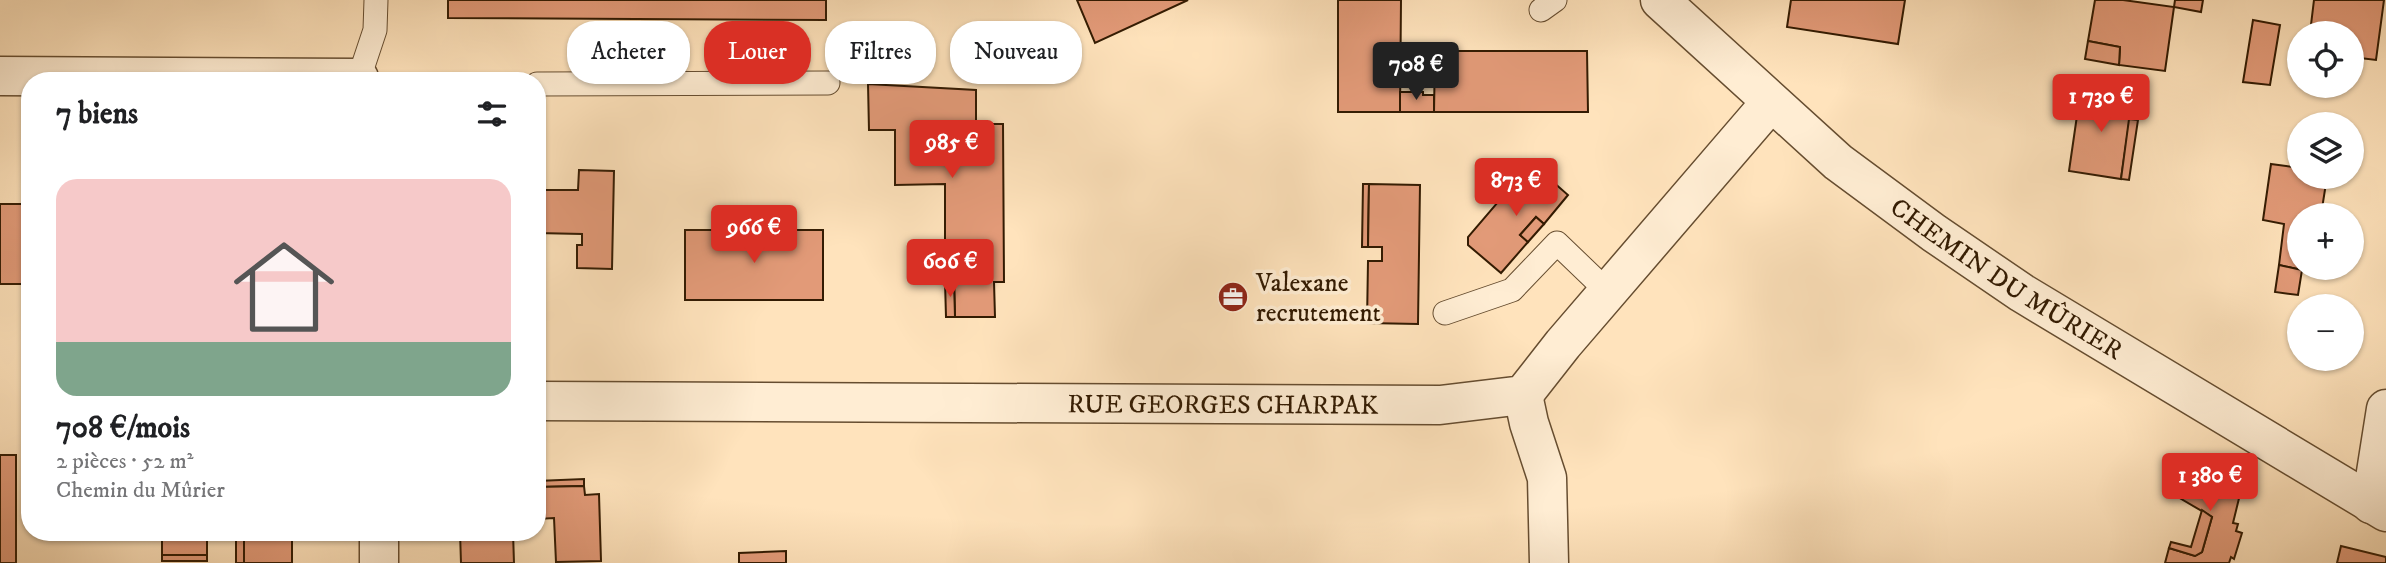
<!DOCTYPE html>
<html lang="fr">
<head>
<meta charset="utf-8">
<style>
	body { margin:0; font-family:"IM FELL DW Pica",serif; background:#f2f2f2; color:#202124; height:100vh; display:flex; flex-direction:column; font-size:26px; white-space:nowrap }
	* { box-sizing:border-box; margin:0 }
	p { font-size:23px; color:#757577 }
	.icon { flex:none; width:38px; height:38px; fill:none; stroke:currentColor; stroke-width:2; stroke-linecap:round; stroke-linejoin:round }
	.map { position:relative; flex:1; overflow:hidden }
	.panel { position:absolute; left:21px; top:72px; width:525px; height:469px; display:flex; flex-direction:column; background:#fff; border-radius:28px; box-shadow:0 2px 5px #0004 }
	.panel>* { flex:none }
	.hud { position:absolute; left:567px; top:21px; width:665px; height:63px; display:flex; gap:14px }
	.tools { position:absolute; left:2287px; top:21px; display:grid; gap:14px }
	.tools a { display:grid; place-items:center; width:77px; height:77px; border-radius:50%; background:#fff; box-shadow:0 2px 5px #0004; font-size:35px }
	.price { position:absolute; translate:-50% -60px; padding:0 16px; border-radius:7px; background:#d93025; color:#fff; font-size:23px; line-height:46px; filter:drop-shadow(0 2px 4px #0008) }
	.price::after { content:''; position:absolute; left:50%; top:42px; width:21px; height:16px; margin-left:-10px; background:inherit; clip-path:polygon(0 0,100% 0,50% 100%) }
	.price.selected { background:#222; color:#fff }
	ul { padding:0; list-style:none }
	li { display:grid; align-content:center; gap:14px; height:371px; padding:0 35px }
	li span { display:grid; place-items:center; height:217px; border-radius:21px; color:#555 }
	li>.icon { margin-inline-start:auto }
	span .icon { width:126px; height:126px; fill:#fffc; stroke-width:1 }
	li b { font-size:30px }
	h2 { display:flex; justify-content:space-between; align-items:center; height:84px; padding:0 35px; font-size:30px }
	.chip { padding:0 24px; border-radius:28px; background:#fff; box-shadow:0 2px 5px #0004; font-size:24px; line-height:63px }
	.chip.selected { background:#d93025; color:#fff }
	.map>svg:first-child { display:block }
</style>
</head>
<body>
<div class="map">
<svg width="2386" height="563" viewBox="0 0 2386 563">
	<rect width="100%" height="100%" fill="#ffe3bc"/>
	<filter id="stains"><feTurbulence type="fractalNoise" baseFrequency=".00286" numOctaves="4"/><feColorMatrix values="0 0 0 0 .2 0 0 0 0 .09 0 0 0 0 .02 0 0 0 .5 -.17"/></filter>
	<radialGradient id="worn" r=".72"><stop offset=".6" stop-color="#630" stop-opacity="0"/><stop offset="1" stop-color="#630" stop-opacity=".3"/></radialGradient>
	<g fill="#e29a78" stroke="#331b02" stroke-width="2">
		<path d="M448 0H826V20L448 18Z"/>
		<path d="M1077 0H1188L1095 43Z"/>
		<path d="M1338 0H1401L1400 112H1338Z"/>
		<path d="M1791 0H1905L1898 44 1787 27Z"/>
		<path d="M2095 0H2123L2174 7 2165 71 2119 65 2120 47 2088 41Z"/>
		<path d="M2175 0H2203L2201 12 2174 7Z"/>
		<path d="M2314 0H2384L2376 60 2352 57V33H2310Z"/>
		<path d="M2253 20 2280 25 2270 85 2243 82Z"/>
		<path d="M2088 41 2120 47 2119 65 2085 59Z"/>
		<path d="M1435 51H1587L1588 112H1434Z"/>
		<path d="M868 84 976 90V124H1003L1004 282H994L995 317H955L954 281H945V184L895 185V130H869Z"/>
		<path d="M2081 88 2133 96 2121 179 2069 171Z"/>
		<path d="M1400 92H1423V95H1434V112H1400Z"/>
		<path d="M2129 119 2138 120 2129 180 2121 179Z"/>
		<path d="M2271 164 2300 168V177H2327L2321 215H2300V268H2302V270L2279 265 2284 224 2263 220Z"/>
		<path d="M1528 167H1536L1568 195 1544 224 1536 217 1520 235 1528 242 1501 273 1468 245V237Z"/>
		<path d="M579 170 614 171 612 269 577 268V245H582V234L537 233V190H578Z"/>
		<path d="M1363 184H1369L1368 247H1362Z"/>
		<path d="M1369 184 1420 185 1418 324 1367 323 1368 261H1382V247H1368Z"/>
		<rect x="0" y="204" width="30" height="80"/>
		<path d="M1536 217 1544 224 1528 242 1520 235Z"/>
		<rect x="685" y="230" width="138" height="70"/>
		<path d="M2279 265 2302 270 2298 295 2275 292Z"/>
		<path d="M945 281H954L955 317H946Z"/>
		<rect x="0" y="455" width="16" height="108"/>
		<path d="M2191 457 2242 486 2233 523 2238 524 2236 531 2242 533 2234 559 2231 557 2229 563H2165L2169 548 2195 556 2202 552 2212 517 2171 493Z"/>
		<path d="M584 479V486L537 487V481Z"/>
		<path d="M584 486 585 495 599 494 601 561 556 562 554 518 537 519V487Z"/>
		<path d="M2202 510 2212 517 2202 552 2195 556 2169 548 2171 542 2191 547Z"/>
		<path d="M162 532H296V538H292V563H244V537L207 538V555H162Z"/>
		<path d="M460 532H513L514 563H461Z"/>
		<path d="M244 537V563H236V538Z"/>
		<path d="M2341 546 2386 557V563H2337Z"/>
		<path d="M786 551V563H739V553Z"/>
		<rect x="162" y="555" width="45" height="6"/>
	</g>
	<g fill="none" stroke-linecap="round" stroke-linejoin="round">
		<g stroke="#664d30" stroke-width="25">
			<g id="service">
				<path d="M1541 10 1555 0"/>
				<path d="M359 78 375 30 376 0"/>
				<path d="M537 84 828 83"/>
				<path d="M1445 313 1512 290 1557 243 1608 292"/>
			</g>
		</g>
		<g stroke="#664d30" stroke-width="41">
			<g id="minor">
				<path id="s1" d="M1660 0 1838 162 1934 233 2022 293 2386 512"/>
				<path d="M0 76 359 78V80"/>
				<path d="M1523 395 1529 423 1547 478 1549 563"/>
				<path id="s2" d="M537 401 1440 405 1523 395 1563 344 1771 102"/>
				<path d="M2371 504 2386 409"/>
				<path d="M379 563V532"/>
			</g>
		</g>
		<use href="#service" stroke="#ffedd3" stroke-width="23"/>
		<use href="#minor" stroke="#ffedd3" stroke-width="38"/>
	</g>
	<defs>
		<g id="office-disc" transform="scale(1.575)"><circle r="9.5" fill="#8f2418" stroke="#ffedd3"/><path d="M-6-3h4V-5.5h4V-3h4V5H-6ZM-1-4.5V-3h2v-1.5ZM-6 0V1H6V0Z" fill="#fff"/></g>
	</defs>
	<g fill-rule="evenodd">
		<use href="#office-disc" x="1233" y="297"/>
	</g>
	<g text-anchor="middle" stroke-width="7" stroke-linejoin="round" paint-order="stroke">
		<g font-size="26" fill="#331b02" stroke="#ffedd3">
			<text dy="9" stroke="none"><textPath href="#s1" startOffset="446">CHEMIN DU MÛRIER</textPath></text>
			<text dy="9" stroke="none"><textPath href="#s2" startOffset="686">RUE GEORGES CHARPAK</textPath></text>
		</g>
		<g font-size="26" fill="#331b02" stroke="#ffedd3" text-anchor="start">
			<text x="1256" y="291">Valexane<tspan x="1256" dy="30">recrutement</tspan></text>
		</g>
	</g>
	<rect width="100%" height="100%" filter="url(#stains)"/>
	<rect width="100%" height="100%" fill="url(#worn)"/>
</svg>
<div class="tools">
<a><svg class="icon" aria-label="locate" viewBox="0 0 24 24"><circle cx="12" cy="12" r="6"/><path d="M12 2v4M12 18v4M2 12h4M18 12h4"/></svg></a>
<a><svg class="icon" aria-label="layers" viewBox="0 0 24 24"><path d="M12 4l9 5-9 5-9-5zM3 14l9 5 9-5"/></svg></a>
<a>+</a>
<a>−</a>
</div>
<b class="price selected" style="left:1416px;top:102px">708 €</b>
<b class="price" style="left:2101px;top:134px">1 730 €</b>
<b class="price" style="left:952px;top:180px">985 €</b>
<b class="price" style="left:1516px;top:218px">873 €</b>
<b class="price" style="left:754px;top:265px">966 €</b>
<b class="price" style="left:950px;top:299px">606 €</b>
<b class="price" style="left:2210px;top:513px">1 380 €</b>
<div class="hud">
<a class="chip">Acheter</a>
<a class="chip selected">Louer</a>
<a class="chip">Filtres</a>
<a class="chip">Nouveau</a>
</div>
<section class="panel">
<h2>7 biens<svg class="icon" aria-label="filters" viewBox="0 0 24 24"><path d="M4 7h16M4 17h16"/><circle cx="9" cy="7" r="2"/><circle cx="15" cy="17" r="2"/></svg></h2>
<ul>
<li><span style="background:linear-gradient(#f6c9c9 75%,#7fa58c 0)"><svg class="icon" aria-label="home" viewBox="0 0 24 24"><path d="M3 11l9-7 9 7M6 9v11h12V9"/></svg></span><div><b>708 €/mois</b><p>2 pièces · 52 m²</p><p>Chemin du Mûrier</p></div></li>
</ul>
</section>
</div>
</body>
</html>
